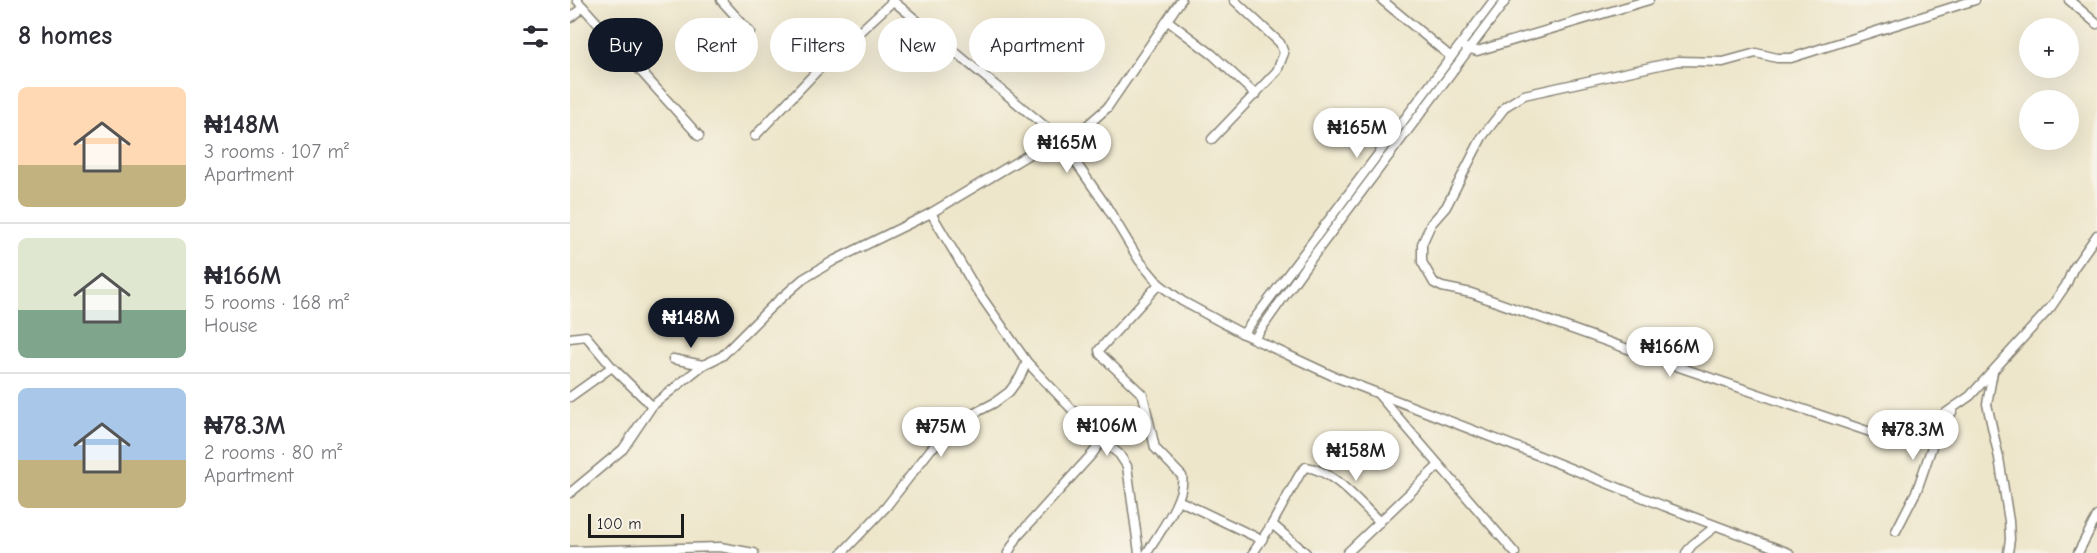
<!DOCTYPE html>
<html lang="en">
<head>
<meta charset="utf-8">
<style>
	body { margin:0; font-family:"Comic Neue",sans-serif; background:#f2f2f3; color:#2b2b33; height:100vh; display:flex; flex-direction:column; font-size:22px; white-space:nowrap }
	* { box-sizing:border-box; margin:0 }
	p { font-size:20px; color:#7c7c81 }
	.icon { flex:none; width:33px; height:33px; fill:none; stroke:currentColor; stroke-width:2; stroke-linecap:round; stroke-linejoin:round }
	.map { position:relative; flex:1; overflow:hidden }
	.side { display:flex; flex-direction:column; background:#fff; width:570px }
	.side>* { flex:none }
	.guide { position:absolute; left:18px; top:18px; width:570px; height:54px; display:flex; gap:12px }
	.fabs { position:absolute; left:1449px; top:18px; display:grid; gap:12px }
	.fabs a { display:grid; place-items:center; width:60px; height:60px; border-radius:50%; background:#fff; box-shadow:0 6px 24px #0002; font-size:30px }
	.scale { position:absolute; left:18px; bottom:15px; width:96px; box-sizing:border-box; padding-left:6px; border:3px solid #1c1c1c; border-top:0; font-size:16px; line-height:21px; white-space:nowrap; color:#1c1c1c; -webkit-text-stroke:4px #f7f3e8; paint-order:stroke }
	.price { position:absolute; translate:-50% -51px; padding:0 14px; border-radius:21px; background:#fff; color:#222; font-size:20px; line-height:39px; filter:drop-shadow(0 2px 3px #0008) }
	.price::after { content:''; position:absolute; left:50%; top:36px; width:18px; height:14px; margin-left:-9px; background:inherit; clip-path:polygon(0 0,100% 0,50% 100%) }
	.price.current { background:#111827; color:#fff }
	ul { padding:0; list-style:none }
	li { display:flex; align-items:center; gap:18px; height:150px; padding:0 18px }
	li+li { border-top:2px solid #e1e1e2 }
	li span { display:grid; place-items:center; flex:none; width:168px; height:120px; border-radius:9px; color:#555 }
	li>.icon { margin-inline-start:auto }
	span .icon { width:72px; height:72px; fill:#fffc; stroke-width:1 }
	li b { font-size:26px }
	h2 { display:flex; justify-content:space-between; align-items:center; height:72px; padding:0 18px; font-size:26px }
	.tag { padding:0 21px; border-radius:27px; background:#fff; box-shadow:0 6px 24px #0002; font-size:21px; line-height:54px }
	.tag.current { background:#111827; color:#fff }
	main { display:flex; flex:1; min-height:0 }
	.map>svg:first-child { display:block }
</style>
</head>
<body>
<main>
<section class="side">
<h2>8 homes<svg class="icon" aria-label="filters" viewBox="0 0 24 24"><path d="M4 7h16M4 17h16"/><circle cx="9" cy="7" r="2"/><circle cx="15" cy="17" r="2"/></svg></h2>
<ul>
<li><span style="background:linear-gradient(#ffd9b3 65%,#c2b280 0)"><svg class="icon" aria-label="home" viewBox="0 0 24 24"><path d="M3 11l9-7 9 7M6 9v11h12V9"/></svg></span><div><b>₦148M</b><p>3 rooms · 107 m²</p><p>Apartment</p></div></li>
<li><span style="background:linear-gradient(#dfe7d0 60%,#7fa58c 0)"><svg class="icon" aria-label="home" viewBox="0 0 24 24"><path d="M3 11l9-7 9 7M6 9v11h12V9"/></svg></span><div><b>₦166M</b><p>5 rooms · 168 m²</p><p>House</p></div></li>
<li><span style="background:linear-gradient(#a9c7e8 60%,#c2b280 0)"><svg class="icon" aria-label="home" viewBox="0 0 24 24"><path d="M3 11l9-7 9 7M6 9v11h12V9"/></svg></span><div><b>₦78.3M</b><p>2 rooms · 80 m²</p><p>Apartment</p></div></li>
</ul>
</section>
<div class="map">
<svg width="1527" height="553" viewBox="0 0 1527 553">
	<rect width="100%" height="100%" fill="#f7f3e8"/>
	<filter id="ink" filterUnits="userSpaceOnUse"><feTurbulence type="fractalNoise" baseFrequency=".0167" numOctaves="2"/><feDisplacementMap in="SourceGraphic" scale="12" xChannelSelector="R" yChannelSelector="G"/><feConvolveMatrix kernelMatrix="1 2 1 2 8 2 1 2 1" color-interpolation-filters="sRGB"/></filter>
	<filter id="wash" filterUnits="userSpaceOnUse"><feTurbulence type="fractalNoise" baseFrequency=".008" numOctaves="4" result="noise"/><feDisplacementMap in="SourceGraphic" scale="24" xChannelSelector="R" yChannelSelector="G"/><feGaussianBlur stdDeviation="1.35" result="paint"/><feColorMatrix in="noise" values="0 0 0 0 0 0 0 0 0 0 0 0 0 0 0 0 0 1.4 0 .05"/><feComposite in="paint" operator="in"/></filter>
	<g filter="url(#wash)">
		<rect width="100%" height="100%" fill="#eee6cb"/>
	</g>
	<g filter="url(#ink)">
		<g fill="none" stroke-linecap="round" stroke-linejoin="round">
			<g stroke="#858174" stroke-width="11">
				<g id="minor">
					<path d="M151 0 180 32"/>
					<path d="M322 0 488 137 537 207 569 260 589 284 612 301 673 334 763 376 962 453 1094 506 1219 553"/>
					<path d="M812 0 881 57"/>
					<path d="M1405 0 1221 58H1207L1186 53 1153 62 1108 61 954 95 936 106 912 137 876 207 861 224 852 244V262L864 283 872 287 901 293 1103 365 1306 434 1337 437 1350 431 1400 396 1481 307 1496 285 1503 269 1527 235"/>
					<path d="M1499 0 1527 24"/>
					<path d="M13 7 129 136"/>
					<path d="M0 18 13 7 7 0"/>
					<path d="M598 21 643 55 686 95"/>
					<path d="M896 48 907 51 1079 0"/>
					<path d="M185 136 247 71 323 1"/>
					<path d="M642 139 707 71 714 53 710 43 664 0"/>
					<path d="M361 213 406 289 457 362 530 439 528 446 523 453 448 536 438 553"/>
					<path d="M673 334 924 0"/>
					<path d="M0 338 16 336 42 367 82 406"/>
					<path d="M684 339 735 267 936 0"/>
					<path d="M103 359 133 365"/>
					<path d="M1423 372 1417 404 1429 458 1439 521 1440 539 1438 553"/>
					<path d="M808 394 945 553"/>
					<path d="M0 397 42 367"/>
					<path d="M530 439 549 454 557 466 569 553"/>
					<path d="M0 493 53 449 82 406 133 365 152 356 201 307 233 279 265 260 361 213 488 137 513 129 537 108 611 0"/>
					<path d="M608 500 692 540"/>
					<path d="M1326 531 1347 490 1366 435 1382 412"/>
					<path d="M0 551 150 547 184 553"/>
					<path d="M272 553 316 507 361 449 401 415 424 403 439 392 450 377 457 362"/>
					<path d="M577 553C588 534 616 498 612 476L585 448 573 395 530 354 529 350 589 284"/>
					<path d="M683 553 702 524"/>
					<path d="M736 553 702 524 731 472 736 467C765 471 789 503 810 522"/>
					<path d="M777 553 868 466"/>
					<path d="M1116 553 1122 545 1146 526"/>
					<path d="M1508 553 1527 516"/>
				</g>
			</g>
			<use href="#minor" stroke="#fff" stroke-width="8"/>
		</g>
	</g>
</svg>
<div class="fabs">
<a>+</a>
<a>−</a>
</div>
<div class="scale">100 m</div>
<b class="price" style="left:787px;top:159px">₦165M</b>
<b class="price" style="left:497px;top:174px">₦165M</b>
<b class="price current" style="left:121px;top:349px">₦148M</b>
<b class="price" style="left:1100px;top:378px">₦166M</b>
<b class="price" style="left:537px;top:457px">₦106M</b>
<b class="price" style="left:371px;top:458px">₦75M</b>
<b class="price" style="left:1343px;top:461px">₦78.3M</b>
<b class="price" style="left:786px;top:482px">₦158M</b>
<div class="guide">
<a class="tag current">Buy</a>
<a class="tag">Rent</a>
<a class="tag">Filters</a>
<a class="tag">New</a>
<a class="tag">Apartment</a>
</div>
</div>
</main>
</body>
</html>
